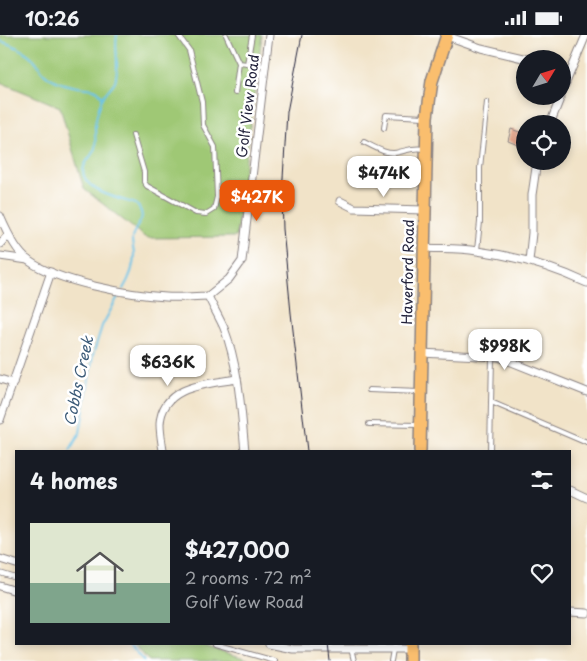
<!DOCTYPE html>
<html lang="en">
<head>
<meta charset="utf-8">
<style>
	body { margin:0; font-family:"Playpen Sans",sans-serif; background:#242831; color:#f1f3f6; height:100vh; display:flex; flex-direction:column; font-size:19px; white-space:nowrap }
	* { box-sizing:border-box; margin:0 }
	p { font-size:16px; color:#9ea1a6 }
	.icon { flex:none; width:28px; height:28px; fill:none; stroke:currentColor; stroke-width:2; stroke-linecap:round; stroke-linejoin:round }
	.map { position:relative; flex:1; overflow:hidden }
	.details { position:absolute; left:15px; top:415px; width:556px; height:195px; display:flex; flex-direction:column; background:#171b24; border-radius:0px; box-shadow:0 2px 8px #0003 }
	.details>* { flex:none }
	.needle { width:32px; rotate:52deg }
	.fabs { position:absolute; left:516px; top:15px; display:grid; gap:10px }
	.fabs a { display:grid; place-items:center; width:55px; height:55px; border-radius:50%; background:#171b24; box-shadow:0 2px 8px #0003; font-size:25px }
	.price { position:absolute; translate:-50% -42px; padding:0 11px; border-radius:10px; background:#fff; color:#222; font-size:16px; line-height:32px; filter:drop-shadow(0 1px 2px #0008) }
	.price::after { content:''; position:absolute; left:50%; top:30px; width:15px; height:11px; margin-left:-8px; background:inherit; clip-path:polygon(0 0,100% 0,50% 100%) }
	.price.on { background:#ea580c; color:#fff }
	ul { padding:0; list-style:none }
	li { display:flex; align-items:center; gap:15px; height:125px; padding:0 15px }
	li+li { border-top:1px solid #363941 }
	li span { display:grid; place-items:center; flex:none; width:140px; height:100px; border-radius:0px; color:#555 }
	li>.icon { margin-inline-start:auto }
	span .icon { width:60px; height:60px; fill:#fffc; stroke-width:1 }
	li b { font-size:21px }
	h2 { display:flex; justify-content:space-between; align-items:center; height:60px; padding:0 15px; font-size:21px }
	.status { display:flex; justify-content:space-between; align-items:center; height:35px; padding:0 25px; background:#171b24; direction:ltr }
	.status svg { height:14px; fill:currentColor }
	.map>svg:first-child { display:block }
</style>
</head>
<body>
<div class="status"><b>10:26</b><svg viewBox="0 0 49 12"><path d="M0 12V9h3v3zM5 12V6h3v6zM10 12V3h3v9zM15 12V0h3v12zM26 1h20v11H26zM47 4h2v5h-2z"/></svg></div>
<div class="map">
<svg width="587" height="626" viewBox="0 0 587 626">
	<rect width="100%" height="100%" fill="#fff"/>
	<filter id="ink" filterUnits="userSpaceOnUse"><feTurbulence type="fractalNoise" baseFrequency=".02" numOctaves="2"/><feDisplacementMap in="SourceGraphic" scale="10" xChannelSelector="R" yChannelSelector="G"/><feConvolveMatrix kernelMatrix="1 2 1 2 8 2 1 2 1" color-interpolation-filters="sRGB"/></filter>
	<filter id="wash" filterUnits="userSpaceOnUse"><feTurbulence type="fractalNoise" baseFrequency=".0096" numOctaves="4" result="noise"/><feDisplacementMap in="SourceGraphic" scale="20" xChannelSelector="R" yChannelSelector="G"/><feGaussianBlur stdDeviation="1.12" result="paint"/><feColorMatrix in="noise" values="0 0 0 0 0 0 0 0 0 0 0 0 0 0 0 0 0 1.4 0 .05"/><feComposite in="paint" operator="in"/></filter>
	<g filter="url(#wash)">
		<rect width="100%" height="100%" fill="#f1e3c8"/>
		<g fill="#9fc874" stroke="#607558">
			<path d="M0 0H262L236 202 146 203 84 154 60 72 0 47Z"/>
			<path d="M134 609H198L254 626H149Z"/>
		</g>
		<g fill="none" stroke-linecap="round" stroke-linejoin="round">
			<g stroke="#6bc4e9" stroke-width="2">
				<path d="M117 0C114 15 120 32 115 46 112 52 105 57 102 64 99 72 96 82 95 90 95 98 96 106 95 113 92 123 80 129 84 141 90 158 121 164 136 169 151 186 132 190 132 205 132 210 134 215 134 220 134 233 129 244 123 254"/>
				<path d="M0 6C13 10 28 16 37 28 41 34 41 37 49 42 62 51 79 52 94 54L98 56 103 63"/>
				<path d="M70 416 80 398 93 320 102 291 120 258"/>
				<path d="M130 609 144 626"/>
			</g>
		</g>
		<g id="blocks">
			<path fill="#e39b7e" d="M511 94 525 99 523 112 508 106Z"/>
		</g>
	</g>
	<g filter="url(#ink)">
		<use href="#blocks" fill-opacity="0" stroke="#8a8282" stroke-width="1"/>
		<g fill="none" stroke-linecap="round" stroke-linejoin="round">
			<g stroke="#8a8282" stroke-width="6">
				<g id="service">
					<path d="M226 0 239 28"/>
					<path d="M247 29 252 0"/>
					<path d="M235 58 239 28 265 31"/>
					<path d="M384 93 386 80 424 82"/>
					<path d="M133 100 144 137V147L147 151 196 178 206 179 214 174 217 162 215 112 203 90 202 67 189 15 178 0"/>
					<path d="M364 107C374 112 388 121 399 117 408 115 414 112 424 114"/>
					<path d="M477 215 480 187V133L487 67"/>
					<path d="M369 355 419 357"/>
					<path d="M491 367 587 408"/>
					<path d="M369 389 418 390"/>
					<path d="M490 416 492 322"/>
					<path d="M0 538 16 543"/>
					<path d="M215 609 275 626"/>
					<path d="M351 613 354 626"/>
					<path d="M391 626 394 609"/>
				</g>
			</g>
			<g stroke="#8a8282" stroke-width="9">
				<g id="minor">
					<path d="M447 1 481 13 527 24"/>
					<path d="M562 57 586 0"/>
					<path d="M550 89 561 61"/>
					<path d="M340 166 354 173 424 175"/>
					<path d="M0 181C6 195 16 217 29 226 58 247 130 260 166 262 180 263 194 261 208 261L229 244 242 226 269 0"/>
					<path d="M0 209 8 200"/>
					<path d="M423 213C441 214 460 213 477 216 515 221 553 232 587 248"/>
					<path d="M0 221 28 225"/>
					<path d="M529 226 532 198V160L537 126"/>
					<path d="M208 261C213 272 219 282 224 293 239 332 241 375 245 416"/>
					<path d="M421 318 499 322 587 357"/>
					<path d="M0 344 13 348"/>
					<path d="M0 385 51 237"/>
					<path d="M163 416C162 408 160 398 160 389 162 350 208 349 237 344"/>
					<path d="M570 455 587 463"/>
					<path d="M0 524 16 529"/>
					<path d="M0 551 16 556"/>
					<path d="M570 577 587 578"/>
					<path d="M269 609 293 614H409"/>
				</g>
			</g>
			<g stroke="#8a8282" stroke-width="14">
				<g id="primary">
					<path d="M420 416 427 82 432 46 447 0"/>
					<path d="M410 626V609"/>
				</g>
			</g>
			<use href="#service" stroke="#fff" stroke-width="4"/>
			<use href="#minor" stroke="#fff" stroke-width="7"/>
			<use href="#primary" stroke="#fabe6e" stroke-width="11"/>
			<g stroke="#22223b" stroke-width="1">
				<path d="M302 0 287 77 282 160 283 194 291 278 307 416"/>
				<path d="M328 609 330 626"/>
			</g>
		</g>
	</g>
	<g text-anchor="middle" stroke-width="5" stroke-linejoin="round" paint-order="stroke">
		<g font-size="14" fill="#22223b" stroke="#fff">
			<text transform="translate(248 71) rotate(-83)" y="5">Golf View Road</text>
			<text transform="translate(408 237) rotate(-89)" y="5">Haverford Road</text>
		</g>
		<g font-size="15" font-style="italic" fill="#3c5b78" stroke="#fff">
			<text transform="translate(79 346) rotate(-78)" y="5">Cobbs Creek</text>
		</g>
	</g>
</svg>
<div class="fabs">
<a><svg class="needle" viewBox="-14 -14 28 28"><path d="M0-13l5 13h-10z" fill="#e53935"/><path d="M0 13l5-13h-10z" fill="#9ea1a6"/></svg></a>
<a><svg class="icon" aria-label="locate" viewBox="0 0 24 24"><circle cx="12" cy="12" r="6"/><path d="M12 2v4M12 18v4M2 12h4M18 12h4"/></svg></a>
</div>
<b class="price" style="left:384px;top:163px">$474K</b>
<b class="price on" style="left:257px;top:187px">$427K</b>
<b class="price" style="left:505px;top:336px">$998K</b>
<b class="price" style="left:168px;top:352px">$636K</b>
<section class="details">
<h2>4 homes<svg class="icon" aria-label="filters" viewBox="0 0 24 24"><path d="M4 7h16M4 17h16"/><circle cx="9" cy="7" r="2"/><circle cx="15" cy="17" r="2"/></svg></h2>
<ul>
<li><span style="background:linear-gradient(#dfe7d0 60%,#7fa58c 0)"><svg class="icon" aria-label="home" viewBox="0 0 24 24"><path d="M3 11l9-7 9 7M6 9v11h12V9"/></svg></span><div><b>$427,000</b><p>2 rooms · 72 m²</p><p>Golf View Road</p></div><svg class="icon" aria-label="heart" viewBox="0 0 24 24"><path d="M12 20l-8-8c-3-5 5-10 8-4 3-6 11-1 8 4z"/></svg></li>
</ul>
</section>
</div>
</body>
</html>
